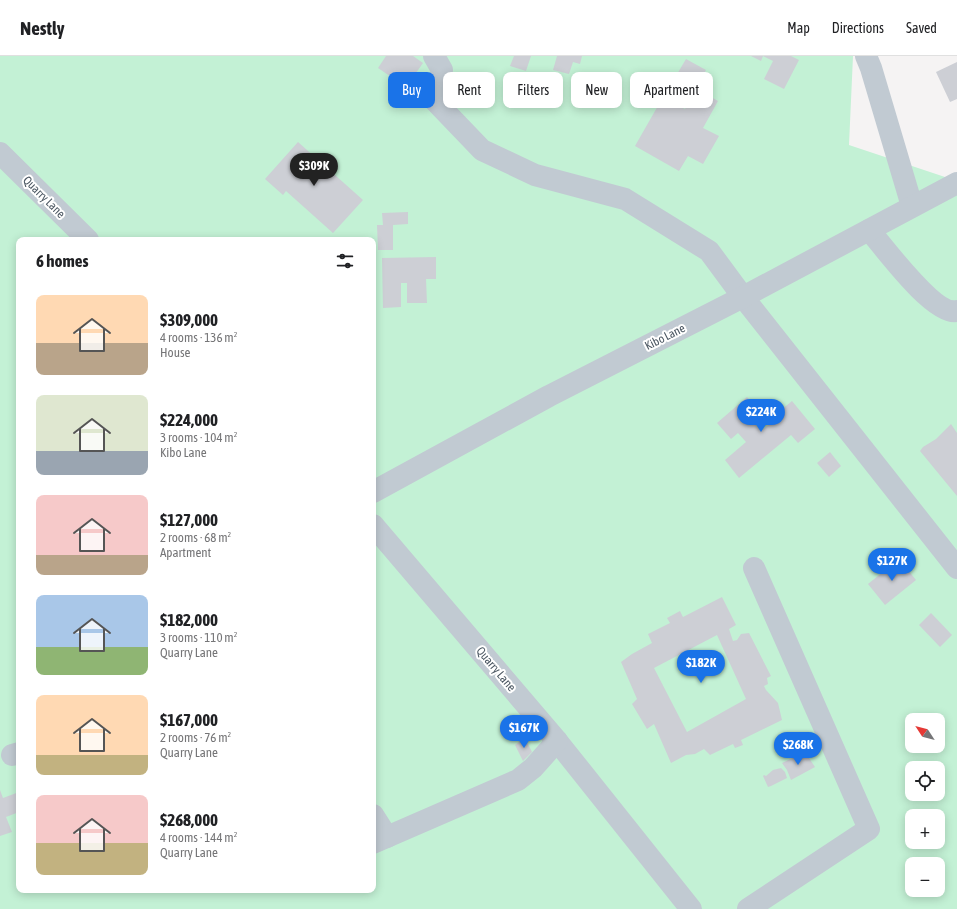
<!DOCTYPE html>
<html lang="en">
<head>
<meta charset="utf-8">
<style>
	body { margin:0; font-family:"Asap Condensed",sans-serif; background:#f6f6f6; color:#202124; height:100vh; display:flex; flex-direction:column; font-size:15px; white-space:nowrap }
	* { box-sizing:border-box; margin:0 }
	p { font-size:13px; color:#757577 }
	.icon { flex:none; width:22px; height:22px; fill:none; stroke:currentColor; stroke-width:2; stroke-linecap:round; stroke-linejoin:round }
	.map { position:relative; flex:1; overflow:hidden }
	.side { position:absolute; left:16px; top:181px; width:360px; height:656px; display:flex; flex-direction:column; background:#fff; border-radius:8px; box-shadow:0 2px 10px #0003 }
	.side>* { flex:none }
	.guide { position:absolute; left:388px; top:16px; width:380px; height:36px; display:flex; gap:8px }
	.needle { width:26px; rotate:306deg }
	.controls { position:absolute; left:905px; top:657px; display:grid; gap:8px }
	.controls a { display:grid; place-items:center; width:40px; height:40px; border-radius:8px; background:#fff; box-shadow:0 2px 10px #0003; font-size:20px }
	.price { position:absolute; translate:-50% -34px; padding:0 9px; border-radius:14px; background:#1a73e8; color:#fff; font-size:13px; line-height:26px; filter:drop-shadow(0 1px 2px #0008) }
	.price::after { content:''; position:absolute; left:50%; top:24px; width:12px; height:9px; margin-left:-6px; background:inherit; clip-path:polygon(0 0,100% 0,50% 100%) }
	.price.selected { background:#222; color:#fff }
	ul { padding:0; list-style:none }
	li { display:flex; align-items:center; gap:12px; height:100px; padding:0 20px }
	li span { display:grid; place-items:center; flex:none; width:112px; height:80px; border-radius:8px; color:#555 }
	li>.icon { margin-inline-start:auto }
	span .icon { width:48px; height:48px; fill:#fffc; stroke-width:1 }
	li b { font-size:17px }
	h2 { display:flex; justify-content:space-between; align-items:center; height:48px; padding:0 20px; font-size:17px }
	.pill { padding:0 14px; border-radius:8px; background:#fff; box-shadow:0 2px 10px #0003; font-size:14px; line-height:36px }
	.pill.selected { background:#1a73e8; color:#fff }
	header { display:flex; align-items:center; gap:24px; box-sizing:border-box; height:56px; padding:0 20px; background:#fff; border-bottom:1px solid #e0e0e0 }
	header strong { font-size:19px }
	nav { display:flex; gap:22px; margin-inline-start:auto; font-size:14px }
	.map>svg:first-child { display:block }
</style>
</head>
<body>
<header>
<strong>Nestly</strong>
<nav><a>Map</a><a>Directions</a><a>Saved</a></nav>
</header>
<div class="map">
<svg width="957" height="853" viewBox="0 0 957 853">
	<rect width="100%" height="100%" fill="#f5f3f3"/>
	<path fill="#c3f1d5" fill-rule="evenodd" d="M0 0H853L849 89 957 125V853H0ZM19 184H373V834H19ZM912 664H938V690H912ZM912 712H938V738H912ZM912 760H938V786H912ZM912 808H938V834H912Z"/>
	<g fill="#cdcfd5" fill-rule="evenodd">
		<path d="M386 0H413L423 7 406 31 378 12Z"/>
		<path d="M514 0H531L526 15 510 10Z"/>
		<path d="M557 0H582L580 8 573 6 569 18 553 14Z"/>
		<path d="M751 0H791L799 4 784 33 764 23 773 5 763 0 761 5Z"/>
		<path d="M686 3 706 14 693 36 673 25Z"/>
		<path d="M957 6V43L950 46 936 16Z"/>
		<path d="M697 33 718 45 703 72 719 80 703 108 688 100 679 115 635 90 663 41 685 53Z"/>
		<path d="M298 86 363 144 333 177 286 135 283 139 265 123Z"/>
		<path d="M408 156V168L393 169V194H378L377 169H383L382 157Z"/>
		<path d="M436 201V223H426L427 247H407V227H401V251L383 252 382 202Z"/>
		<path d="M747 341 762 359 753 366 761 375 777 362 775 359 792 345 815 373 798 387 791 379 739 422 725 404 746 386 738 377 731 383 717 367Z"/>
		<path d="M951 368 957 377V440L920 395 923 391 936 383Z"/>
		<path d="M830 396 841 410 829 421 817 407Z"/>
		<path d="M899 503 916 524 885 549 868 528Z"/>
		<path d="M722 541 736 569 729 573 733 585 737 584 741 578 749 577 771 620 767 622 768 628 764 630 766 634 778 647 782 664 741 684 743 689 735 692 733 688 710 699 704 693 695 698 686 699 671 707 654 668 647 673 632 648 637 643 621 606 632 598 652 587 648 578 670 567 667 562 680 555 683 561ZM717 579 746 643 687 676 654 612Z"/>
		<path d="M931 557 952 579 940 591 919 569Z"/>
		<path d="M525 682 532 696 523 705 515 689Z"/>
		<path d="M805 696 815 711 791 724 787 714 782 707Z"/>
		<path d="M781 712 785 716 787 722 771 730 768 731 763 720 764 719 766 720 773 714Z"/>
		<path d="M0 734 3 742 19 736V756L6 761 12 776 0 780Z"/>
	</g>
	<g fill="none" stroke-linecap="round" stroke-linejoin="round">
		<g stroke="#c1cad2" stroke-width="22">
			<path d="M434 0 442 14 435 45 482 94 535 119 625 143 709 195 743 241 957 512"/>
			<path d="M866 0 871 12 912 150"/>
			<path d="M0 97 88 184"/>
			<path d="M869 174C884 191 934 260 957 255"/>
			<path d="M373 436 549 340 743 241 957 127"/>
			<path d="M373 469 557 685 691 853"/>
			<path d="M12 699 19 697"/>
			<path d="M373 759 387 781"/>
			<path d="M373 787 518 724 533 712 557 685"/>
			<path d="M748 853 869 773 754 512"/>
		</g>
	</g>
	<g text-anchor="middle" stroke-width="4" stroke-linejoin="round" paint-order="stroke">
		<g font-size="12" fill="#4a5661" stroke="#fff">
			<text transform="translate(44 141) rotate(45)" y="4">Quarry Lane</text>
			<text transform="translate(665 281) rotate(-27)" y="4">Kibo Lane</text>
			<text transform="translate(496 613) rotate(50)" y="4">Quarry Lane</text>
		</g>
	</g>
</svg>
<div class="controls">
<a><svg class="needle" viewBox="-14 -14 28 28"><path d="M0-13l5 13h-10z" fill="#e53935"/><path d="M0 13l5-13h-10z" fill="#757577"/></svg></a>
<a><svg class="icon" aria-label="locate" viewBox="0 0 24 24"><circle cx="12" cy="12" r="6"/><path d="M12 2v4M12 18v4M2 12h4M18 12h4"/></svg></a>
<a>+</a>
<a>−</a>
</div>
<b class="price selected" style="left:314px;top:131px">$309K</b>
<b class="price" style="left:761px;top:377px">$224K</b>
<b class="price" style="left:892px;top:526px">$127K</b>
<b class="price" style="left:701px;top:628px">$182K</b>
<b class="price" style="left:524px;top:693px">$167K</b>
<b class="price" style="left:798px;top:710px">$268K</b>
<div class="guide">
<a class="pill selected">Buy</a>
<a class="pill">Rent</a>
<a class="pill">Filters</a>
<a class="pill">New</a>
<a class="pill">Apartment</a>
</div>
<section class="side">
<h2>6 homes<svg class="icon" aria-label="filters" viewBox="0 0 24 24"><path d="M4 7h16M4 17h16"/><circle cx="9" cy="7" r="2"/><circle cx="15" cy="17" r="2"/></svg></h2>
<ul>
<li><span style="background:linear-gradient(#ffd9b3 60%,#b9a48a 0)"><svg class="icon" aria-label="home" viewBox="0 0 24 24"><path d="M3 11l9-7 9 7M6 9v11h12V9"/></svg></span><div><b>$309,000</b><p>4 rooms · 136 m²</p><p>House</p></div></li>
<li><span style="background:linear-gradient(#dfe7d0 70%,#9aa5b1 0)"><svg class="icon" aria-label="home" viewBox="0 0 24 24"><path d="M3 11l9-7 9 7M6 9v11h12V9"/></svg></span><div><b>$224,000</b><p>3 rooms · 104 m²</p><p>Kibo Lane</p></div></li>
<li><span style="background:linear-gradient(#f6c9c9 75%,#b9a48a 0)"><svg class="icon" aria-label="home" viewBox="0 0 24 24"><path d="M3 11l9-7 9 7M6 9v11h12V9"/></svg></span><div><b>$127,000</b><p>2 rooms · 68 m²</p><p>Apartment</p></div></li>
<li><span style="background:linear-gradient(#a9c7e8 65%,#8fb573 0)"><svg class="icon" aria-label="home" viewBox="0 0 24 24"><path d="M3 11l9-7 9 7M6 9v11h12V9"/></svg></span><div><b>$182,000</b><p>3 rooms · 110 m²</p><p>Quarry Lane</p></div></li>
<li><span style="background:linear-gradient(#ffd9b3 75%,#c2b280 0)"><svg class="icon" aria-label="home" viewBox="0 0 24 24"><path d="M3 11l9-7 9 7M6 9v11h12V9"/></svg></span><div><b>$167,000</b><p>2 rooms · 76 m²</p><p>Quarry Lane</p></div></li>
<li><span style="background:linear-gradient(#f6c9c9 60%,#c2b280 0)"><svg class="icon" aria-label="home" viewBox="0 0 24 24"><path d="M3 11l9-7 9 7M6 9v11h12V9"/></svg></span><div><b>$268,000</b><p>4 rooms · 144 m²</p><p>Quarry Lane</p></div></li>
</ul>
</section>
</div>
</body>
</html>
